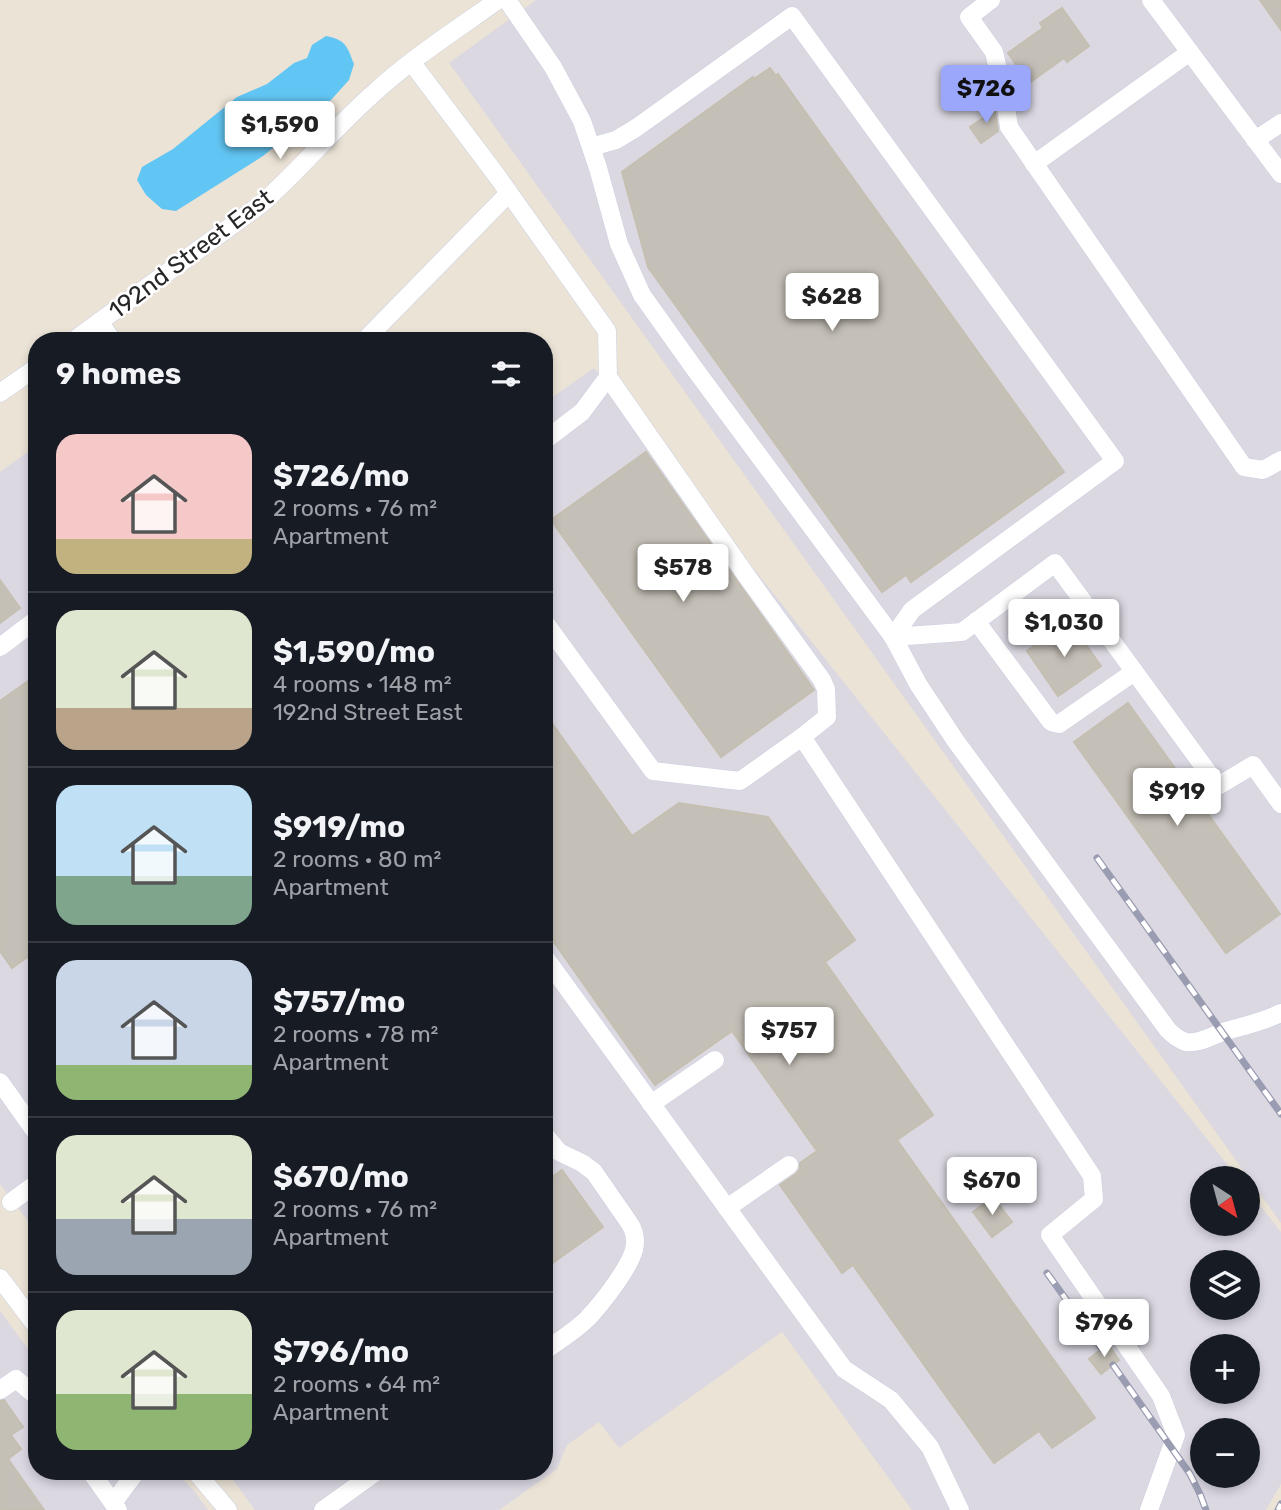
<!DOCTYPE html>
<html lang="en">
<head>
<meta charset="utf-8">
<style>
	body { margin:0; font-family:Rubik,sans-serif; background:#242831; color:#f1f3f6; height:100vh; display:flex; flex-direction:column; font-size:26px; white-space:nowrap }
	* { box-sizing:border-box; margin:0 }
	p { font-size:23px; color:#9ea1a6 }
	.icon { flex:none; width:38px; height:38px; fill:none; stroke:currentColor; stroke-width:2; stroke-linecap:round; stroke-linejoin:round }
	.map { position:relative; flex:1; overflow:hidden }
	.sheet { position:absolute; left:28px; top:332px; width:525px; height:1148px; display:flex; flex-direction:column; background:#171b24; border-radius:28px; box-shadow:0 4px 10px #0003 }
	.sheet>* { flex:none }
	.needle { width:46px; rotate:144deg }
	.controls { position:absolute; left:1190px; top:1166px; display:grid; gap:14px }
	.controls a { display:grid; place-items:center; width:70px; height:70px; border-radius:50%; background:#171b24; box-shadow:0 4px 10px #0003; font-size:35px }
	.price { position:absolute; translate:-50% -60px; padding:0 16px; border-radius:7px; background:#fff; color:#222; font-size:23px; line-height:46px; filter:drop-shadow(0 2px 4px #0008) }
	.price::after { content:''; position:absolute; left:50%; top:42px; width:21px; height:16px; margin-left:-10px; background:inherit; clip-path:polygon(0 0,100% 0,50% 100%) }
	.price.current { background:#9aa7fa; color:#111 }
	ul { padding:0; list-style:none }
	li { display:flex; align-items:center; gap:21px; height:175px; padding:0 28px }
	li+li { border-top:2px solid #363941 }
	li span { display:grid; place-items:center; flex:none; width:196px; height:140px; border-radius:21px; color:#555 }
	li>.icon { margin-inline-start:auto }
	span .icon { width:84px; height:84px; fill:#fffc; stroke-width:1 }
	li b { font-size:30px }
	h2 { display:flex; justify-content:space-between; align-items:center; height:84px; padding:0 28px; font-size:30px }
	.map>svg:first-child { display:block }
</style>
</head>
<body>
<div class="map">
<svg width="1281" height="1510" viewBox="0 0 1281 1510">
	<rect width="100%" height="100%" fill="#ebe3d6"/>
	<g fill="#dbd8e2" fill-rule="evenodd">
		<path d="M536 0H1281V1223L449 63Z"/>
		<path d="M594 368 1238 1178H1202V1223H1248V1190L1281 1232V1484L1266 1510H912L782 1332 619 1448 599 1422 567 1445 557 1469 499 1510H255L227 1472H544V403ZM1202 1262H1248V1307H1202ZM1202 1346H1248V1391H1202ZM1202 1430H1248V1475H1202Z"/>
		<path d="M37 445V1233L0 1184V472Z"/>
		<path d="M0 1311 31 1353 37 1358V1472H176L195 1492 208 1510H0Z"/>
	</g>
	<path fill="#62c6f4" d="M326 36C346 40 347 46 354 64L349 80 331 100 263 156 176 211 162 209 146 195 137 180 142 167 173 149 237 97 267 84 294 63 307 58 312 45Z"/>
	<g fill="#c5c0b7" stroke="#c5bfb1" stroke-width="2">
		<path d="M1260 0H1281V30Z"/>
		<path d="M1062 8 1089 46 1067 62 1064 58 1029 83 1008 53 1043 28 1040 23Z"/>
		<path d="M770 68 776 76 778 74 1064 472 911 582 906 575 882 592 648 267 622 172 753 77 754 79Z"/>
		<path d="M992 105 994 107 998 131 981 143 970 127 986 116 982 112Z"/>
		<path d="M646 452 814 690 721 757 551 520Z"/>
		<path d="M0 580 20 608 0 623Z"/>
		<path d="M1069 621 1101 666 1058 696 1027 651Z"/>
		<path d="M37 675V971L27 957 12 968 0 951V701Z"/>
		<path d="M1128 703 1280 914 1226 953 1074 742Z"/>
		<path d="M544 712 632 836 679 803 768 817 855 940 825 962 933 1115 897 1140 1095 1418 1052 1448 1039 1431 994 1463 853 1265 842 1273 780 1185 796 1174 800 1169V1163L817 1151 732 1031 655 1085 544 928Z"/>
		<path d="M562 1170 603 1227 544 1269V1183Z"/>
		<path d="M993 1197 1012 1222 992 1237 973 1212Z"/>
		<path d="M1108 1344 1119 1360 1101 1374 1089 1359Z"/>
		<path d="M4 1400 23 1427 11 1435 21 1449 8 1459 44 1510H0V1401Z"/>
	</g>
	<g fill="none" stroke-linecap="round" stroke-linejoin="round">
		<g stroke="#cccfe1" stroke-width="19">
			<g id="minor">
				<path d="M507 0 553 67 582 121 598 168 619 244 642 295 694 368 893 637 918 684 955 740 1168 1030C1173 1035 1179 1040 1186 1042 1199 1044 1211 1036 1223 1032 1243 1026 1262 1022 1281 1013"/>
				<path d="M991 0 969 17 994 52 1004 95 1009 127 1244 467 1263 470 1281 460"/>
				<path d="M1151 0 1281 174"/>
				<path d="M412 63 497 176 607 331 608 377 746 575 822 680 826 689 827 717 802 737 740 781 653 771 544 621"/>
				<path d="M1255 140 1281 123"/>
				<path d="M591 147 616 140 636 128 792 16 1115 461 912 610 893 637"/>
				<path d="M1034 164 1190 52"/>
				<path d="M99 322 113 341"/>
				<path d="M73 341 260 205C300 170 334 128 374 93 412 58 456 30 498 0"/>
				<path d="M364 341 509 193"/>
				<path d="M0 393 37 367"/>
				<path d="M544 441 582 412 608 377"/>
				<path d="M976 621 1051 722 1059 724 1134 672"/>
				<path d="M893 637 962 632 1055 563 1218 786 1253 765 1281 804"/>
				<path d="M0 647 37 619"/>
				<path d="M802 737 1092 1176 1094 1199 1050 1235 1161 1396 1176 1435 1149 1510"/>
				<path d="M544 956 844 1369 891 1400 930 1447 960 1510"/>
				<path d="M0 1082 37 1134"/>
				<path d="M651 1104 715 1060"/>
				<path d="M544 1134 559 1152 582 1163 594 1172 630 1224C635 1232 636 1241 634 1250 628 1270 602 1303 588 1318 575 1331 559 1341 544 1351"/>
				<path d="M11 1202 37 1183"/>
				<path d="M727 1208 789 1165"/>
				<path d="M0 1278 37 1327"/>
				<path d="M0 1390 16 1379 37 1397"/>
				<path d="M91 1472 118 1510"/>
				<path d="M196 1472 228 1510"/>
				<path d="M113 1503 136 1472"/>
				<path d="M323 1510 376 1472"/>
			</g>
		</g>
		<use href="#minor" stroke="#fff" stroke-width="18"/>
		<g stroke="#9a9cb2" stroke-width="7">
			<g id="rail">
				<path d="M1097 858 1281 1114"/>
				<path d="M1047 1273 1102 1349"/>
				<path d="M1113 1365 1190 1474 1200 1494 1206 1510"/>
				<path d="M1278 1510 1281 1504"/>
			</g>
		</g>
		<use href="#rail" stroke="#fff" stroke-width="4.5" stroke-dasharray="13" stroke-linecap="butt"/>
	</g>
	<g text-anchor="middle" stroke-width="5" stroke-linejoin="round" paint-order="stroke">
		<g font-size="24" fill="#272727" stroke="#fff">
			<text transform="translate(191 254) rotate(-37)" y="8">192nd Street East</text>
		</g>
	</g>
</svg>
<div class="controls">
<a><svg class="needle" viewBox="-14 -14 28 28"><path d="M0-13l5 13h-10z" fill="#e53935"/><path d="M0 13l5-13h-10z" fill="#9ea1a6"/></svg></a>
<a><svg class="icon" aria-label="layers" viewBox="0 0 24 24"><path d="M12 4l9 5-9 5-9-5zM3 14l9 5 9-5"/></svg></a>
<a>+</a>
<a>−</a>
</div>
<b class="price current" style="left:986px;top:125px">$726</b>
<b class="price" style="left:280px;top:161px">$1,590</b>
<b class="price" style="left:832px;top:333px">$628</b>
<b class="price" style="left:683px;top:604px">$578</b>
<b class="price" style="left:1064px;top:659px">$1,030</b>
<b class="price" style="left:1177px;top:828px">$919</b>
<b class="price" style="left:789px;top:1067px">$757</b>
<b class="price" style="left:992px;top:1217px">$670</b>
<b class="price" style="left:1104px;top:1359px">$796</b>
<section class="sheet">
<h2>9 homes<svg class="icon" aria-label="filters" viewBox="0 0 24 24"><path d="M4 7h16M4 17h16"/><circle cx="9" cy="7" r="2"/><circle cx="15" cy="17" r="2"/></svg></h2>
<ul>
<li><span style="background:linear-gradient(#f6c9c9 75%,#c2b280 0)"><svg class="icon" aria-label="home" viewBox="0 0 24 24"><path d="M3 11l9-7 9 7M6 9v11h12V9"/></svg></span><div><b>$726/mo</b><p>2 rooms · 76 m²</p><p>Apartment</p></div></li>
<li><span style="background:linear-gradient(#dfe7d0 70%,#b9a48a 0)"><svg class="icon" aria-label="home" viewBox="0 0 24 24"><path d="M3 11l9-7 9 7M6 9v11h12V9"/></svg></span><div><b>$1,590/mo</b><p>4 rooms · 148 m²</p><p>192nd Street East</p></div></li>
<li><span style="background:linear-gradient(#bfe0f5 65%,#7fa58c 0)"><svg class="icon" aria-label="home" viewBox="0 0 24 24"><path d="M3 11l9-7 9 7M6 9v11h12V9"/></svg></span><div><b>$919/mo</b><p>2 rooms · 80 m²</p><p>Apartment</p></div></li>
<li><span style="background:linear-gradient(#c9d6e8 75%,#8fb573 0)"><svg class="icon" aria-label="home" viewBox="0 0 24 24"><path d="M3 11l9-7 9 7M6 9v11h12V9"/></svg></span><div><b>$757/mo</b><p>2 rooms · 78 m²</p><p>Apartment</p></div></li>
<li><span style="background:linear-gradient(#dfe7d0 60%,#9aa5b1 0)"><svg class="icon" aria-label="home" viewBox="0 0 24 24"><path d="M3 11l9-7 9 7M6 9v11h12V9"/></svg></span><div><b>$670/mo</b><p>2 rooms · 76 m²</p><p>Apartment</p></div></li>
<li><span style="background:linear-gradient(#dfe7d0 60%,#8fb573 0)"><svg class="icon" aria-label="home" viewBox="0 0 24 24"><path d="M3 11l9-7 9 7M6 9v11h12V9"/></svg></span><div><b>$796/mo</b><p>2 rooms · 64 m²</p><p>Apartment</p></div></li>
</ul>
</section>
</div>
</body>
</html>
